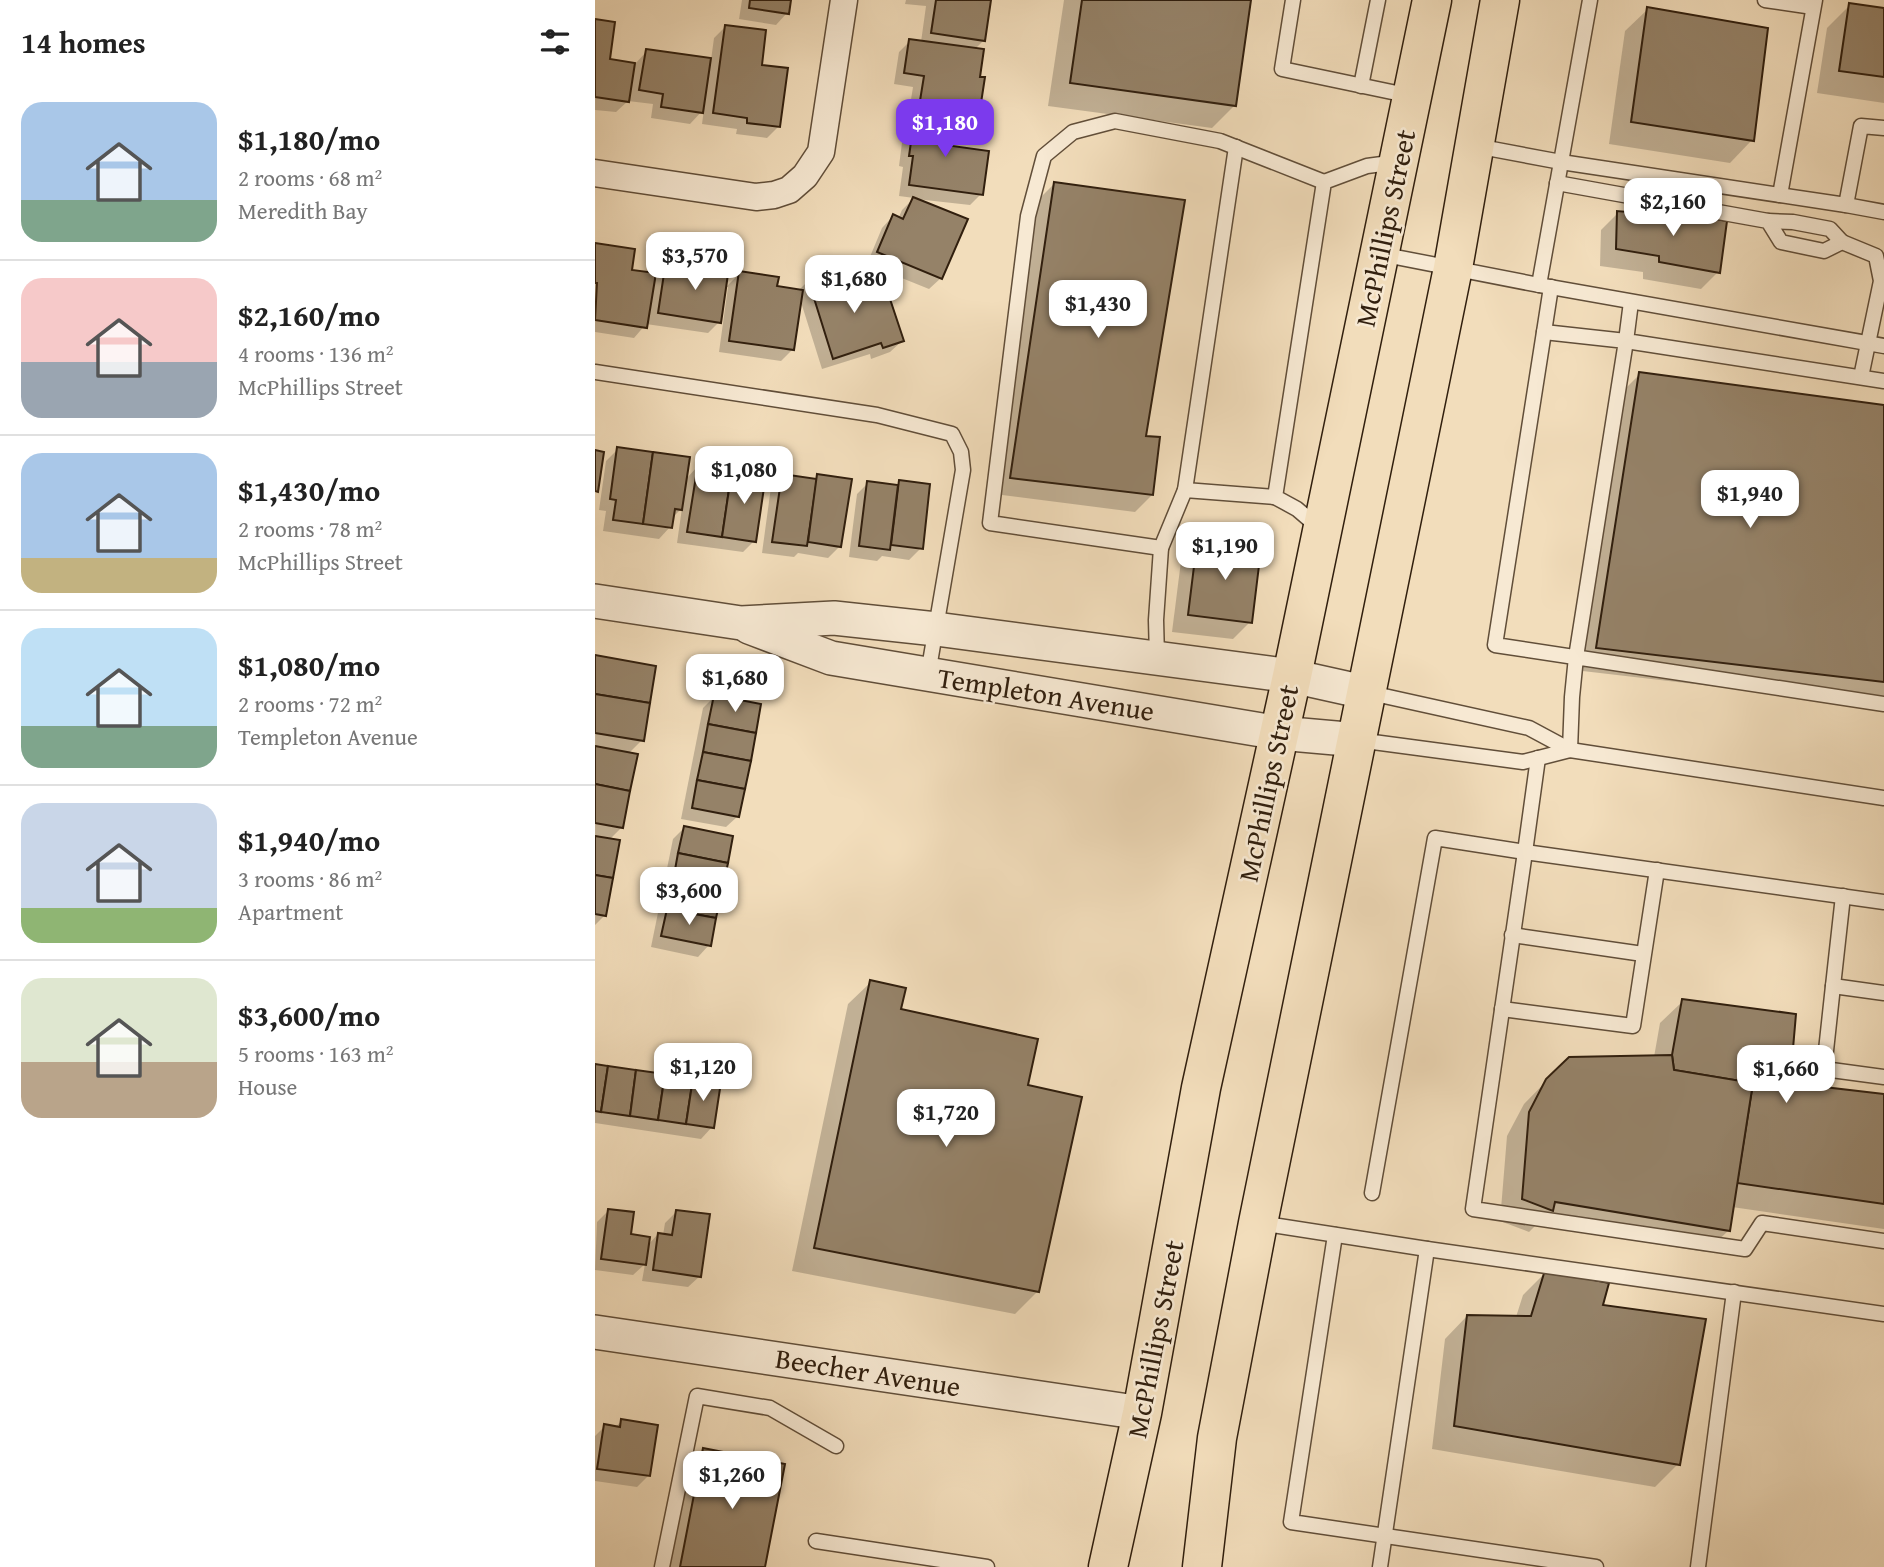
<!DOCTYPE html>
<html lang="en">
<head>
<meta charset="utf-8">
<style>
	body { margin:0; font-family:"Gentium Book Plus",serif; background:#f2f2f2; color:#222; height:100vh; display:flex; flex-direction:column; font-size:26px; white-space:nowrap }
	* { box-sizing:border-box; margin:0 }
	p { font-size:23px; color:#767676 }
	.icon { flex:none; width:38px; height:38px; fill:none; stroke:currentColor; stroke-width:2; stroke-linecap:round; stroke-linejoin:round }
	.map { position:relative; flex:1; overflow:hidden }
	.sheet { display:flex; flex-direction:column; background:#fff; width:595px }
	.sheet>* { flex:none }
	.price { position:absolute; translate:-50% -60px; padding:0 16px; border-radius:14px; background:#fff; color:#222; font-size:23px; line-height:46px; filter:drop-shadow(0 2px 4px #0008) }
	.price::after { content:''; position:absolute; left:50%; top:42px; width:21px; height:16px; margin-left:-10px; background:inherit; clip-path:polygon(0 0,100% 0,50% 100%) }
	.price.on { background:#7c3aed; color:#fff }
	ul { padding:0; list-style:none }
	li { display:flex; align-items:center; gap:21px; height:175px; padding:0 21px }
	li+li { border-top:2px solid #e0e0e0 }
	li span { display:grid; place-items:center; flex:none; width:196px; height:140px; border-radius:21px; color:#555 }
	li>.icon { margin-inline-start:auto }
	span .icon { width:84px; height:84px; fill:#fffc; stroke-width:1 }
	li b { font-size:30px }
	h2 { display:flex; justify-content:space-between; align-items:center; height:84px; padding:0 21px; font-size:30px }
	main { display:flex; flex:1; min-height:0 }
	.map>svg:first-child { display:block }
</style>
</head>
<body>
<main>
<section class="sheet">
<h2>14 homes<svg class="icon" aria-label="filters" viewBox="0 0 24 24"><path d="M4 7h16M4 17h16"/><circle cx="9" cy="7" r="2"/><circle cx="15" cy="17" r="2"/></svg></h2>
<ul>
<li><span style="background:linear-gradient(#a9c7e8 70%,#7fa58c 0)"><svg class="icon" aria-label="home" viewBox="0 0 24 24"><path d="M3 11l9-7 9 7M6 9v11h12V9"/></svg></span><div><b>$1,180/mo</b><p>2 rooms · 68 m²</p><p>Meredith Bay</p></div></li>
<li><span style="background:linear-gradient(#f6c9c9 60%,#9aa5b1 0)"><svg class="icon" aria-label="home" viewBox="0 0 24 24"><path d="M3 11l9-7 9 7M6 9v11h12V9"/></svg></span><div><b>$2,160/mo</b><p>4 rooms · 136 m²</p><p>McPhillips Street</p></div></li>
<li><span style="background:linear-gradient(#a9c7e8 75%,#c2b280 0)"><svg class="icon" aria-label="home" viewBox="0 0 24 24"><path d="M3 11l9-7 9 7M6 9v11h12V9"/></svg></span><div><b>$1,430/mo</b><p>2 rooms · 78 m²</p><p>McPhillips Street</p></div></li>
<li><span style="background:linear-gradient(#bfe0f5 70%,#7fa58c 0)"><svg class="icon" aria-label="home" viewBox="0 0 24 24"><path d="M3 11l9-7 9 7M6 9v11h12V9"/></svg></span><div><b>$1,080/mo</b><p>2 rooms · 72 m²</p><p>Templeton Avenue</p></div></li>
<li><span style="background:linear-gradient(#c9d6e8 75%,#8fb573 0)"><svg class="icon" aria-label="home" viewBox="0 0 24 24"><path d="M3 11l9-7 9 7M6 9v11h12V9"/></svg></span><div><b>$1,940/mo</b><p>3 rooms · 86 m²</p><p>Apartment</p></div></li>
<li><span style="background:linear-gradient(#dfe7d0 60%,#b9a48a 0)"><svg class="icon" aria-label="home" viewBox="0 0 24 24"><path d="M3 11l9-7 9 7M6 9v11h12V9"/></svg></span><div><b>$3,600/mo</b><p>5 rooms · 163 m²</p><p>House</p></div></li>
</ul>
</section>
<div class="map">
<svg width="1289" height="1567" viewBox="0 0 1289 1567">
	<rect width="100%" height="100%" fill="#f2ddbb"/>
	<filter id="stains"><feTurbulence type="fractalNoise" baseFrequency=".00286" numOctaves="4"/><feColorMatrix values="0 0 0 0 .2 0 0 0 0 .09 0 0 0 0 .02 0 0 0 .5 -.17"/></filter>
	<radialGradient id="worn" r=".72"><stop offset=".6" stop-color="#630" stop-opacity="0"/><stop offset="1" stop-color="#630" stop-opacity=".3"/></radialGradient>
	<g fill="#0003">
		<path d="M147 0H194L192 13 181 25 144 19Z"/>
		<path d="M311 0H395L389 40 380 49 383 78V115L371 127 358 125 355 147 386 194 375 205 321 199 346 278 334 289 272 264 287 228 298 216 303 219 307 210 319 198 304 196 308 167 304 166 309 127 317 119 313 118 318 87 299 84 304 52 315 41 326 42 331 6 310 4Z"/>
		<path d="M469 0H655L640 105 617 128 453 106Z"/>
		<path d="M1255 5 1289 10V103L1222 93 1232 28Z"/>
		<path d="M1053 9 1157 140 1135 163 1014 144 1030 31Z"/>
		<path d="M0 21 13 60 40 64 52 51 116 60 119 38 130 27 165 66 184 126 172 138 141 134 142 129 107 124 109 109 95 124 56 118 58 104 33 101 21 112 0 110Z"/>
		<path d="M459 184 549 438 557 495 540 512 399 494 442 201Z"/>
		<path d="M1047 208 1123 272 1106 289 1048 279V272L1005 266 1006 230 1023 213 1041 214Z"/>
		<path d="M0 245 35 271 58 282 70 269 87 271 96 263 124 322 113 333 51 324 39 338 0 332Z"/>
		<path d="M145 273 180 288 203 291 214 280 307 341 295 352 276 359 275 354 227 369 205 299 198 349 186 361 124 352 133 287H131Z"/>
		<path d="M1045 374 1289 407V706L979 670 1022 397Z"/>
		<path d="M23 449 90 480 103 466 159 541 148 552 82 543 87 508 77 518 75 527 64 539 8 531 11 511 4 510 11 461Z"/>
		<path d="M188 476 219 480 223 476 245 546 233 558 203 553 199 557 167 553 176 487Z"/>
		<path d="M305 482 326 548 314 560 287 556 282 561 254 557 262 494 273 483 301 486Z"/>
		<path d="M603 543 655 622 638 639 577 632 586 561Z"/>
		<path d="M0 657 47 740 33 754 26 828 14 840 9 916 0 925Z"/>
		<path d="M119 697 143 816 131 827 86 819 108 708Z"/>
		<path d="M89 828 114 945 103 957 56 947 78 839Z"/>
		<path d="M276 982 304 1010 431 1086 442 1292 420 1314 197 1271 253 1004Z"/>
		<path d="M1088 1001 1193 1084 1289 1096V1229L1137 1207 1134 1230 1111 1252 941 1225 934 1232 905 1221 912 1136 929 1104 974 1058 1059 1057 1065 1023Z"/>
		<path d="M0 1066 117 1127 106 1139 0 1123Z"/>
		<path d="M14 1210 34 1236 52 1246 63 1234 68 1235 70 1223 82 1211 105 1276 93 1287 47 1281 50 1264 38 1275 0 1270 2 1222Z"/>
		<path d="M951 1272 1005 1306 1083 1464 1060 1487 837 1449 850 1339 872 1316 921 1317 928 1295Z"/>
		<path d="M26 1421 54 1475 42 1487 0 1481V1436L10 1426 20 1428Z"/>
		<path d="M108 1450 169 1567H67L86 1472Z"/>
	</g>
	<g fill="#958268" stroke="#311f0e" stroke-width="2">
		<path d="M155 0H196L194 14 154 8Z"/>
		<path d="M341 0H396L390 41 336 33Z"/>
		<path d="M487 0H656L641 106 475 83Z"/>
		<path d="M1254 3 1289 8V77L1244 71Z"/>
		<path d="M1052 7 1173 28 1159 141 1036 122Z"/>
		<path d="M0 19 20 22 15 59 40 63 34 102 0 97Z"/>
		<path d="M130 25 171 30 167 65 193 68 185 127 152 123V118L118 113Z"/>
		<path d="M314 39 389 49 385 77H390L384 116 324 107 329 76 309 73Z"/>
		<path d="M51 49 116 58 108 113 66 107 68 94 44 90Z"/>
		<path d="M320 114 360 120 357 146 394 151 388 195 314 185 318 156H314Z"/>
		<path d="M459 182 590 200 551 436 565 437 558 495 415 478Z"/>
		<path d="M318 197 373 219 347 279 282 252 298 214 308 219Z"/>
		<path d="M1046 206 1132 221 1125 273 1064 262V256L1021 249 1022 211 1044 213Z"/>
		<path d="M0 243 40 249 37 270 61 273 52 328 0 320 2 283H0Z"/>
		<path d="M95 261 134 267 126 323 63 313 70 267 94 270Z"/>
		<path d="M248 268 258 298 291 287 309 341 288 348 286 343 238 359 213 279Z"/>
		<path d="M144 271 184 277 182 286 208 290 199 350 134 341Z"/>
		<path d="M1044 372 1289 405V682L1001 648Z"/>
		<path d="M22 447 58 452 48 524 18 520 21 500 15 499Z"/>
		<path d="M0 450 9 452 3 492 0 491Z"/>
		<path d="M58 452 95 457 87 510 80 509 77 528 48 524Z"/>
		<path d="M103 464 137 469 127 537 92 532Z"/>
		<path d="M137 469 171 474 161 542 127 537Z"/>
		<path d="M187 474 222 479 212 546 177 542Z"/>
		<path d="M222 474 257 479 246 547 213 542Z"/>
		<path d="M304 480 335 484 328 549 296 545Z"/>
		<path d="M272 481 303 485 295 550 264 546Z"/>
		<path d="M602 542 666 549 657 623 593 615Z"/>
		<path d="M0 655 61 666 55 703 0 694Z"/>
		<path d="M0 694 55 703 49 741 0 733Z"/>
		<path d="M119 695 166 704 161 733 113 724Z"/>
		<path d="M113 724 161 733 156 761 108 752Z"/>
		<path d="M0 746 43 754 35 791 0 784Z"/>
		<path d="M108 752 156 761 150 789 102 780Z"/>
		<path d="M102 780 150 789 144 817 97 808Z"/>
		<path d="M0 784 35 791 28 828 0 823Z"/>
		<path d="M89 826 138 836 133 863 83 853Z"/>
		<path d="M0 836 25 840 18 878 0 875Z"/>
		<path d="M83 853 133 863 127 891 78 881Z"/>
		<path d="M0 875 18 878 11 916 0 914Z"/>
		<path d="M78 881 127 891 121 918 72 909Z"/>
		<path d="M72 909 121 918 116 946 66 936Z"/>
		<path d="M275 980 311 988 306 1009 443 1039 433 1085 487 1097 444 1292 219 1248Z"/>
		<path d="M1087 999 1201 1014 1195 1083 1289 1094V1204L1142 1183 1158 1083 1079 1070 1077 1055Z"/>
		<path d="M1077 1055 1079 1070 1158 1083 1135 1231 960 1202 958 1211 927 1199 934 1112 951 1079 974 1057Z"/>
		<path d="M0 1064 13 1066 6 1112 0 1111Z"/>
		<path d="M13 1066 41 1070 35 1116 6 1112Z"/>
		<path d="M41 1070 70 1074 63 1120 35 1116Z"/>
		<path d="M70 1074 98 1078 91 1124 63 1120Z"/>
		<path d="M98 1078 126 1082 119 1128 91 1124Z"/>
		<path d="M13 1209 39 1212 36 1234 55 1237 51 1265 6 1259Z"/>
		<path d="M81 1210 115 1214 106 1277 58 1270 63 1233 77 1235Z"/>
		<path d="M950 1270 1014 1283 1008 1305 1111 1319 1085 1465 859 1426 872 1315 936 1316Z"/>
		<path d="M26 1419 63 1425 55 1476 2 1469 9 1424 25 1427Z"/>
		<path d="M108 1448 190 1464 170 1567H85Z"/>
	</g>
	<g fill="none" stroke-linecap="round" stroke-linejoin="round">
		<g stroke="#614e39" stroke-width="17">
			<g id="service">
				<path d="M698 0 687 69 816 96"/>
				<path d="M1170 0 1218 7"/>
				<path d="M766 86 783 0"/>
				<path d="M881 146 966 162 1251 205 1266 126 1289 128"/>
				<path d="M962 183 1173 221 1186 242 1229 251 1247 242 1281 256 1286 281 1266 377"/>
				<path d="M1185 195 1220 0"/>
				<path d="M1251 205 1289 212"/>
				<path d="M1173 221 1198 222 1235 229 1247 242"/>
				<path d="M785 254 944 285 1289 346"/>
				<path d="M944 285 995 0"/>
				<path d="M1036 302 1031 341 1289 381"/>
				<path d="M949 332 956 287"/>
				<path d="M0 372 282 415 357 434 366 452 368 470 333 674"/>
				<path d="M590 490 641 147"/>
				<path d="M680 497 590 490 566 548 395 523 433 216 449 156 478 132 520 121 625 141 729 182"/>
				<path d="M723 527 702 509 680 497 729 182 772 166 802 162"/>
				<path d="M562 658 561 620 566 548"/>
				<path d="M771 692 934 728 975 750 1289 798"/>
				<path d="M763 740 928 762 975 750"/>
				<path d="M975 750 977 697 981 657 1031 341 949 332 900 645 1289 704"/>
				<path d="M1248 896 1238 986 1289 993"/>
				<path d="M1289 902 930 852 878 1209 1150 1249 1167 1223 1289 1241"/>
				<path d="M917 935 1048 954"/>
				<path d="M1238 986 1229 1069 1289 1077"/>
				<path d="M907 1009 1038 1026 1062 870"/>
				<path d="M777 1193 840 838 930 852 943 758"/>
				<path d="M664 1223 832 1249 785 1567"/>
				<path d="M740 1235 696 1522 1001 1567"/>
				<path d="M832 1249 1289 1314"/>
				<path d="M221 1541 392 1567"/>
				<path d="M67 1567 102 1396 175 1408 241 1446"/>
				<path d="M1103 1567 1139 1292"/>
			</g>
		</g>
		<g stroke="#614e39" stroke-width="29">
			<path id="minor" d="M0 173 161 197 179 195 194 190 210 176 226 152 249 0"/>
		</g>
		<g stroke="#614e39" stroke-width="36">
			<g id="tertiary">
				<path d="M0 601 146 623 239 618 341 629 697 676 769 692"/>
				<path d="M154 627 236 658 684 733 763 740"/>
				<path d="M0 1332 547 1413"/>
			</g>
		</g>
		<g stroke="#311f0e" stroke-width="41">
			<g id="primary">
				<path d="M513 1567 547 1413 606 1088 697 676 837 0"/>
				<path d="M607 1567 622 1438 663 1223 858 268 905 0"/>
			</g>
		</g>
		<use href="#service" stroke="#f7e9d3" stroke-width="14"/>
		<use href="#minor" stroke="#f7e9d3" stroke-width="26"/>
		<use href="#tertiary" stroke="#f7e9d3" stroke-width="33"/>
		<use href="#primary" stroke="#f2ddbb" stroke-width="38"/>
	</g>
	<g text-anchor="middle" stroke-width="5" stroke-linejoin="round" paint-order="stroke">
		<g font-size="28" fill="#311f0e" stroke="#f7e9d3">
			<text transform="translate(790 228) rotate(-78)" y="10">McPhillips Street</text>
			<text transform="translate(451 694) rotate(9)" y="10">Templeton Avenue</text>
			<text transform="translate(673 783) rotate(-78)" y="10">McPhillips Street</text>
			<text transform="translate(560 1339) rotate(-79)" y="10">McPhillips Street</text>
			<text transform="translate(273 1372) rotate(9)" y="10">Beecher Avenue</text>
		</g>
	</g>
	<rect width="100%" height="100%" filter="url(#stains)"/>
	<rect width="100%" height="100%" fill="url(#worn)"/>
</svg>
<b class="price on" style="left:350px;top:159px">$1,180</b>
<b class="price" style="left:1078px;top:238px">$2,160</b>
<b class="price" style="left:100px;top:292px">$3,570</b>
<b class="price" style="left:259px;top:315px">$1,680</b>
<b class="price" style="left:503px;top:340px">$1,430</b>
<b class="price" style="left:149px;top:506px">$1,080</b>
<b class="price" style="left:1155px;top:530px">$1,940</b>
<b class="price" style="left:630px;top:582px">$1,190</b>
<b class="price" style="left:140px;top:714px">$1,680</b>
<b class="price" style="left:94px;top:927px">$3,600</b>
<b class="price" style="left:108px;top:1103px">$1,120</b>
<b class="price" style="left:1191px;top:1105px">$1,660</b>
<b class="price" style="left:351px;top:1149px">$1,720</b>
<b class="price" style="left:137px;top:1511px">$1,260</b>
</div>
</main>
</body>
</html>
